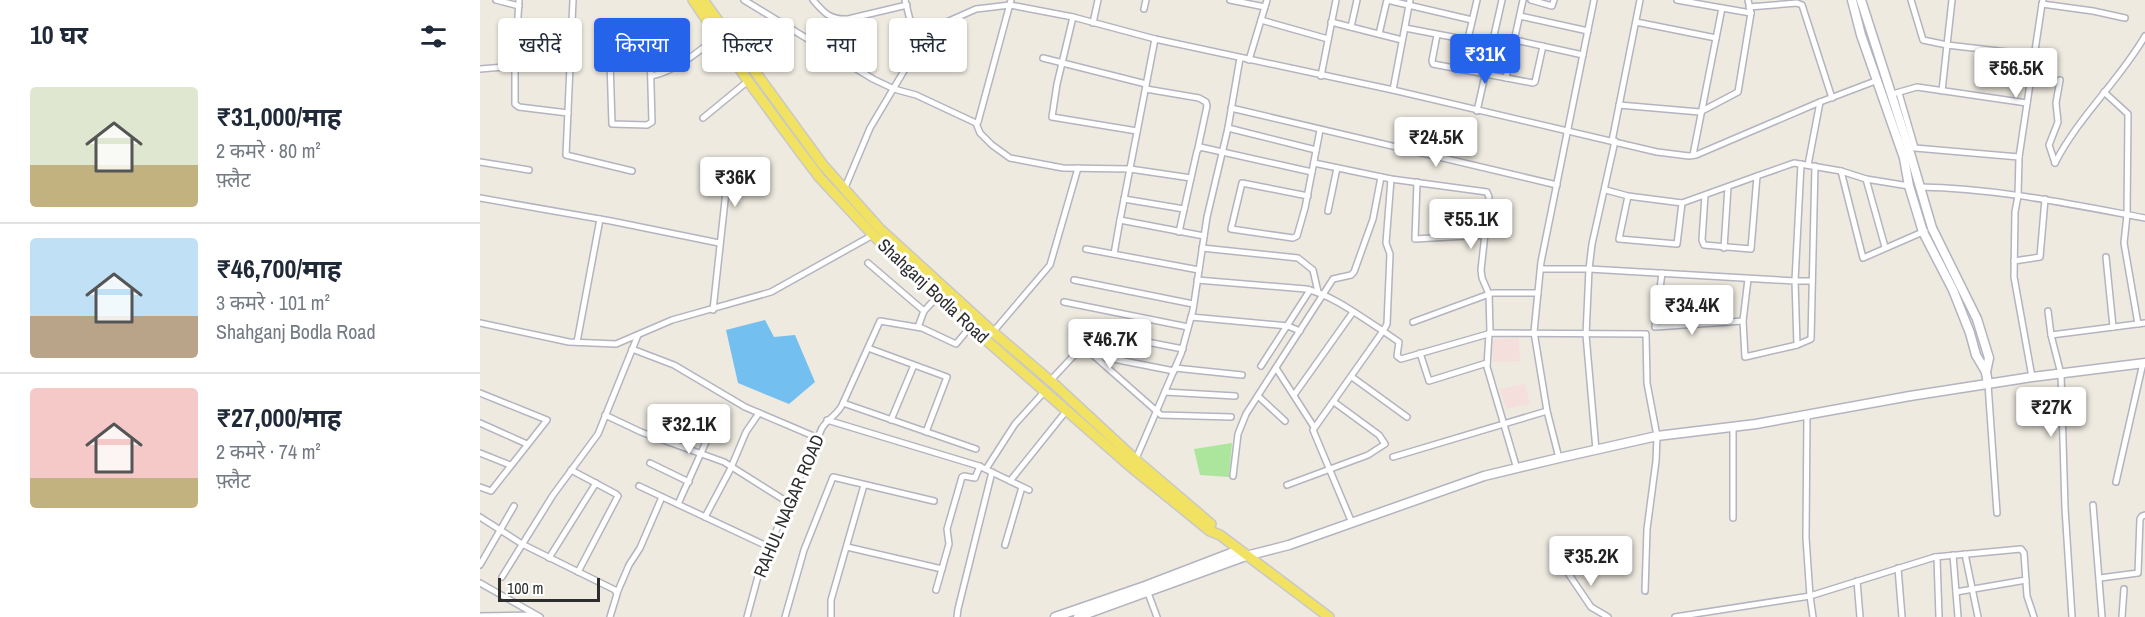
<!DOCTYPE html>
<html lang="hi">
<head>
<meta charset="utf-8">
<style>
	body { margin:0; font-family:"Archivo Narrow","Noto Sans Devanagari",sans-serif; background:#f6f6f7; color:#1f2937; height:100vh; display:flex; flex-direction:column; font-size:22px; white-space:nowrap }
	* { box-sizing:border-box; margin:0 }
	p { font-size:20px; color:#747a83 }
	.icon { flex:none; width:33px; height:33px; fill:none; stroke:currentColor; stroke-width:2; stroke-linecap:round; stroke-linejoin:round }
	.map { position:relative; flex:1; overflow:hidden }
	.drawer { display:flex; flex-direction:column; background:#fff; width:480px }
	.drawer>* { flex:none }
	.guide { position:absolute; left:18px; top:18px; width:570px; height:54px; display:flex; gap:12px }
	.scale { position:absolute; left:18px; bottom:15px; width:102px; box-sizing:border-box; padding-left:6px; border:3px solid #2d2d2d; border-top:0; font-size:16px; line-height:21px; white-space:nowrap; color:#2d2d2d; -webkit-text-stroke:4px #fff; paint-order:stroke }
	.price { position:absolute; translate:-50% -51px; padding:0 14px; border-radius:6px; background:#fff; color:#222; font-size:20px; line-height:39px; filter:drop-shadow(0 2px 3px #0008) }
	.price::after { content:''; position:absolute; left:50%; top:36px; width:18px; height:14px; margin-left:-9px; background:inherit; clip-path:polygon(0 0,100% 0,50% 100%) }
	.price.active { background:#2563eb; color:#fff }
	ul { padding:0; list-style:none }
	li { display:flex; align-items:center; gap:18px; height:150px; padding:0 30px }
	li+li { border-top:2px solid #e0e1e3 }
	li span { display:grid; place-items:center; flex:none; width:168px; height:120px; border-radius:6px; color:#555 }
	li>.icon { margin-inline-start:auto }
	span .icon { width:72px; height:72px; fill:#fffc; stroke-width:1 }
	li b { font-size:26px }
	h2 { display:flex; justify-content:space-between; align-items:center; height:72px; padding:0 30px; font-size:26px }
	.tag { padding:0 21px; border-radius:6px; background:#fff; box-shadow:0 2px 4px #0004; font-size:21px; line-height:54px }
	.tag.active { background:#2563eb; color:#fff }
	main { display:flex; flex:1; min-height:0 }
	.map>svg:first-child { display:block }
</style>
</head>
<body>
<main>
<section class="drawer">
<h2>10 घर<svg class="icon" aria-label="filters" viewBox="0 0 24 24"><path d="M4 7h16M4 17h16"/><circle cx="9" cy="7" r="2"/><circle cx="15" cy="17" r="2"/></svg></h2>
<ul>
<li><span style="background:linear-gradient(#dfe7d0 65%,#c2b280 0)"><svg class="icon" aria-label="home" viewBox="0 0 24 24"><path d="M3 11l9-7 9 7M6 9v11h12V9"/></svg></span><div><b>₹31,000/माह</b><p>2 कमरे · 80 m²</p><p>फ़्लैट</p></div></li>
<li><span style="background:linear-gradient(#bfe0f5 65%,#b9a48a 0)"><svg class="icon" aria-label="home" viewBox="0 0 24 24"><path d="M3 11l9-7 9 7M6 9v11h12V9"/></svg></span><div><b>₹46,700/माह</b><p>3 कमरे · 101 m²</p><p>Shahganj Bodla Road</p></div></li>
<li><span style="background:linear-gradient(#f6c9c9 75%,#c2b280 0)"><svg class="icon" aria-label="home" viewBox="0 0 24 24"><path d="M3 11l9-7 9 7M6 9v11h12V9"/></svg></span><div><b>₹27,000/माह</b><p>2 कमरे · 74 m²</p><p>फ़्लैट</p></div></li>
</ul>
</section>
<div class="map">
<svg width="1665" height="617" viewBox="0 0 1665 617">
	<rect width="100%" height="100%" fill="#eeeae0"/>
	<g fill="#f5dfdd">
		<path d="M1039 338 1040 361 1013 362 1011 339Z"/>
		<path d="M1045 384 1050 404 1026 409 1020 389Z"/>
	</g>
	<path fill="#ace59c" d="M752 443 749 477 720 475 714 449Z"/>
	<path fill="#73bff0" d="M285 320 294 337 315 335 335 382 309 404 258 383 246 330Z"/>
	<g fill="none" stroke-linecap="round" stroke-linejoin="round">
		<g stroke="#b3b4c0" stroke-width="8">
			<g id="street">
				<path d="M16 0 39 6"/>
				<path d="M39 0 35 66V104L39 107 88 113"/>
				<path d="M93 0 86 155 152 171"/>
				<path d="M264 0 393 79 414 89 436 95 496 123 498 122 531 0"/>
				<path d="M333 0C344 13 350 20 368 19L427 5"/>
				<path d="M750 0 785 7"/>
				<path d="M1051 0 1072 6 1074 0"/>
				<path d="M1197 0 1242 8 1213 155"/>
				<path d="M1431 0 1443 40 1467 45 1472 0"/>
				<path d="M1563 0 1562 4 1613 11 1645 18"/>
				<path d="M1269 7 1317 3 1322 5 1352 98"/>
				<path d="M1242 8 1271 13"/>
				<path d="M664 9 666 0"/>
				<path d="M1040 16 1108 31"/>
				<path d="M593 17 577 84 572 117 657 131"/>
				<path d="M781 20 848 39"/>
				<path d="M851 22 922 40"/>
				<path d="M1156 22 1236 38"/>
				<path d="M613 23 618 0"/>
				<path d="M871 27 877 0"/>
				<path d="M925 28 988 40"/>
				<path d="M129 30 132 124 167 125 172 122 170 52"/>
				<path d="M899 34 907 0 992 20"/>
				<path d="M957 35 952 61 953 64 1053 83 1055 82 1063 46"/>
				<path d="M435 36 496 9 530 5 593 17 675 39 913 90 1177 152 1209 156 1216 155 1340 102 1398 80"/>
				<path d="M1035 40 1103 55"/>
				<path d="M563 58 666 84"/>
				<path d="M769 60 787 0"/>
				<path d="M0 69 35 66"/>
				<path d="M981 69 997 0"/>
				<path d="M171 76C196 71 218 52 238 36"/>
				<path d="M841 76 856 0"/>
				<path d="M1026 78 1043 0"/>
				<path d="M666 89 719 98 726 102 727 106 718 148"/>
				<path d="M913 90 930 0"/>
				<path d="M1462 91 1467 45 1554 55"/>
				<path d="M1624 92 1648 114 1647 215 1644 243 1658 324"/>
				<path d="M1416 93 1437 87 1547 103"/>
				<path d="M1419 93 1435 148 1539 157"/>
				<path d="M1139 105 1220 112 1258 92 1271 13 1268 0"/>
				<path d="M751 108 1077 185"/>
				<path d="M997 111 1022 0"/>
				<path d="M223 118 268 81"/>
				<path d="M496 123 500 133 512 145 530 158 583 168 650 169 711 178"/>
				<path d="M748 128 836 150"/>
				<path d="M1132 141 1160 0"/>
				<path d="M0 162 49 170"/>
				<path d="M834 163 911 179 1007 192 1009 197 1001 270 1002 278 1009 294 1010 332"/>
				<path d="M1575 163C1599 116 1639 81 1665 36"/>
				<path d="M1575 163 1569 145 1578 122 1576 103 1580 80"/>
				<path d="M1321 164 1315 281H1332"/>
				<path d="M1328 165 1340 102"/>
				<path d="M1361 171 1383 258 1445 231"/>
				<path d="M1277 176 1314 163 1361 171 1386 179 1405 247"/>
				<path d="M911 179 906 243 910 254 907 324 903 331 919 342 917 356 921 359 1008 334"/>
				<path d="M1386 179 1429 186"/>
				<path d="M937 182 935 239 1004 235"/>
				<path d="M1439 187C1515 188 1590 204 1665 218"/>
				<path d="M364 190 390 128 431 59 435 40 425 0"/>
				<path d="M1126 190 1148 196 1202 203 1197 244 1139 239 1148 196"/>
				<path d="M828 196 762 183 751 229 813 238 817 236 825 208 840 130"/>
				<path d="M0 198 131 221 239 243"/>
				<path d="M644 199 704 209"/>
				<path d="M1202 203 1277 176 1271 249 1224 245 1222 240 1225 195"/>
				<path d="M956 210 1007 211"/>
				<path d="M848 211 857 168"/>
				<path d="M640 220 675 39"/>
				<path d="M699 232 717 151 720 147 832 172"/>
				<path d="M722 248 818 258 833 270 838 292"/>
				<path d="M1244 248 1248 187"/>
				<path d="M606 249 719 270"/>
				<path d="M634 254 640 220 724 236"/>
				<path d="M1626 257 1633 327"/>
				<path d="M1534 261 1560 257 1565 199"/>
				<path d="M388 263 444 311"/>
				<path d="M1061 269H1109L1315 281 1317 345"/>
				<path d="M1182 273 1175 327 1263 321 1268 279"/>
				<path d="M594 280 713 304"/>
				<path d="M717 280 826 289C854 296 878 315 903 331L833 430 872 523"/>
				<path d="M584 302 708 327"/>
				<path d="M233 310 248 173 251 171 276 178"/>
				<path d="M1568 311 1571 335 1581 374 1585 508 1592 617"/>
				<path d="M711 317 808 326 820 331"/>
				<path d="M1263 321 1265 357 1317 345 1331 339 1335 166"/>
				<path d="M933 322 1012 293H1058"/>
				<path d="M0 323 89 342 136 344 192 320 291 292 393 235"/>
				<path d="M491 326 476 344 442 328 400 321 363 403 496 449"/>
				<path d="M438 327 444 311 457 297"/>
				<path d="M606 330 703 349"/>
				<path d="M513 332 570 265 598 168"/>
				<path d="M1571 335 1665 323"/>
				<path d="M97 342 120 219"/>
				<path d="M388 348 467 377 446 432"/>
				<path d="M152 349 194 365 265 407 338 438"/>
				<path d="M940 353 949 381 1007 363"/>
				<path d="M613 355 681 415 751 417"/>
				<path d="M781 366 830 290"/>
				<path d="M695 368 762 375"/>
				<path d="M796 368 834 427"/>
				<path d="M872 377 927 417"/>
				<path d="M1552 377 1534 277 1535 212 1538 196 1539 157 1562 4"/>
				<path d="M570 381 599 350 613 355 694 371"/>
				<path d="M1508 384 1517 513"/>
				<path d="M685 392 755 396"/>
				<path d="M0 393 67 420 11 491 0 487"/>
				<path d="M814 395 873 312"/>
				<path d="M778 396 805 421"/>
				<path d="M125 415 161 432 244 462 309 503"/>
				<path d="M347 420 499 466 549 490"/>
				<path d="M411 420 434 365"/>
				<path d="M0 423 47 444"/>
				<path d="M1253 426V518"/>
				<path d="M1116 450 1106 335 1109 269 1112 244 1135 141"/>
				<path d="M0 453 30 465"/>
				<path d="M913 457 1067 411"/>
				<path d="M1079 458 1067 411 1054 332 1061 262 1114 0"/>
				<path d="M655 461 701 354 713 310 727 217 748 128 760 58"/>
				<path d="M170 463 209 482"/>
				<path d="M506 469 535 424 565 391"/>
				<path d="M1037 469 1007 367 1009 333 1166 334 1167 383 1177 436 1176 461 1167 529 1165 591"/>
				<path d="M91 470 136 494 138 496 98 572"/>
				<path d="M753 476 758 434 766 414 853 279 871 275 874 272 893 219 901 177"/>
				<path d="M530 481 587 410"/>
				<path d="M1636 482 1663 363"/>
				<path d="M807 485 888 455 905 444 899 435 854 402"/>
				<path d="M159 486 289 547"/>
				<path d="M198 504 239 413"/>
				<path d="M1613 505 1622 617"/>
				<path d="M0 517 42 544 135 590 137 594 130 617"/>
				<path d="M225 517 250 470 266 432 279 413"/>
				<path d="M525 545 542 487"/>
				<path d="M367 547 462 569"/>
				<path d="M1485 554 1498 617"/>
				<path d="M1473 555 1478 617"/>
				<path d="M1455 557 1541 549 1544 553 1547 596 1554 617"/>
				<path d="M69 558 116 483"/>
				<path d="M0 565 34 506"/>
				<path d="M1418 568 1422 617"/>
				<path d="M1088 573 1111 607 1128 617"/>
				<path d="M22 577 73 495 118 434 158 335"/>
				<path d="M1620 578 1658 573 1660 519 1662 516 1665 515"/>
				<path d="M1377 581 1380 617"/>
				<path d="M0 583 60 617"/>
				<path d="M456 590 469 544 467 529 482 477 484 476 495 478 500 466"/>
				<path d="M1476 592 1546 580"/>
				<path d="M137 593 149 565 160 548 182 497"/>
				<path d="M668 593 677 617"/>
				<path d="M0 616 55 615"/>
				<path d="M267 617 281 565 342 428C348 418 359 414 363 403"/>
				<path d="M305 617 324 550 353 477 454 501"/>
				<path d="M351 617V600L384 485"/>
				<path d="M477 617 478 609 512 472"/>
				<path d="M1195 617 1330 596 1326 538 1327 414"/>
				<path d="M1333 617 1330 596 1455 557 1457 558 1459 617"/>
				<path d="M1642 617 1644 589"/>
			</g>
		</g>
		<g stroke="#b3b4c0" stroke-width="11">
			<g id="secondary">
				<path d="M1372 0 1381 35 1424 158 1429 186 1443 232 1473 290 1490 333 1496 355 1506 372 1508 384"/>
				<path d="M1381 0 1428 146 1452 228 1497 319 1509 358 1506 372"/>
				<path d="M575 617 665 586 759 550"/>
				<path d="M598 617 766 556 809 545 1004 476 1079 458 1177 436 1276 424 1430 396 1552 377 1665 363"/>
			</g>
		</g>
		<g stroke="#c8c8c8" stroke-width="12">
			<g id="primary">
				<path d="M213 0 268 81 321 153 340 178 393 235 457 297 651 467 730 531 740 535 849 617"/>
				<path d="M223 0 343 165 400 229 513 332 574 384 656 460 731 524"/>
			</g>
		</g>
		<use href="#street" stroke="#fff" stroke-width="5"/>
		<use href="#secondary" stroke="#fff" stroke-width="8"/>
		<use href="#primary" stroke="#f2e261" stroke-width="9"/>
	</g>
	<g text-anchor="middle" stroke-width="6" stroke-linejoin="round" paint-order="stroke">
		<g font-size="18" fill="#2d2d2d" stroke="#fff">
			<text transform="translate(453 291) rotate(43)" y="6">Shahganj Bodla Road</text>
			<text transform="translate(309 506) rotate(-67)" y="6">RAHUL NAGAR ROAD</text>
		</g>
	</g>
</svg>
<div class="scale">100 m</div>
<b class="price active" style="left:1005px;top:85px">₹31K</b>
<b class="price" style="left:1536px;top:99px">₹56.5K</b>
<b class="price" style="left:956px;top:168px">₹24.5K</b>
<b class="price" style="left:255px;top:208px">₹36K</b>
<b class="price" style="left:991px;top:250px">₹55.1K</b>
<b class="price" style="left:1212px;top:336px">₹34.4K</b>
<b class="price" style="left:630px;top:370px">₹46.7K</b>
<b class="price" style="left:1571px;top:438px">₹27K</b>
<b class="price" style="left:209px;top:455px">₹32.1K</b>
<b class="price" style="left:1111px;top:587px">₹35.2K</b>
<div class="guide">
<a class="tag">खरीदें</a>
<a class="tag active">किराया</a>
<a class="tag">फ़िल्टर</a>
<a class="tag">नया</a>
<a class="tag">फ़्लैट</a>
</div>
</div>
</main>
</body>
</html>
